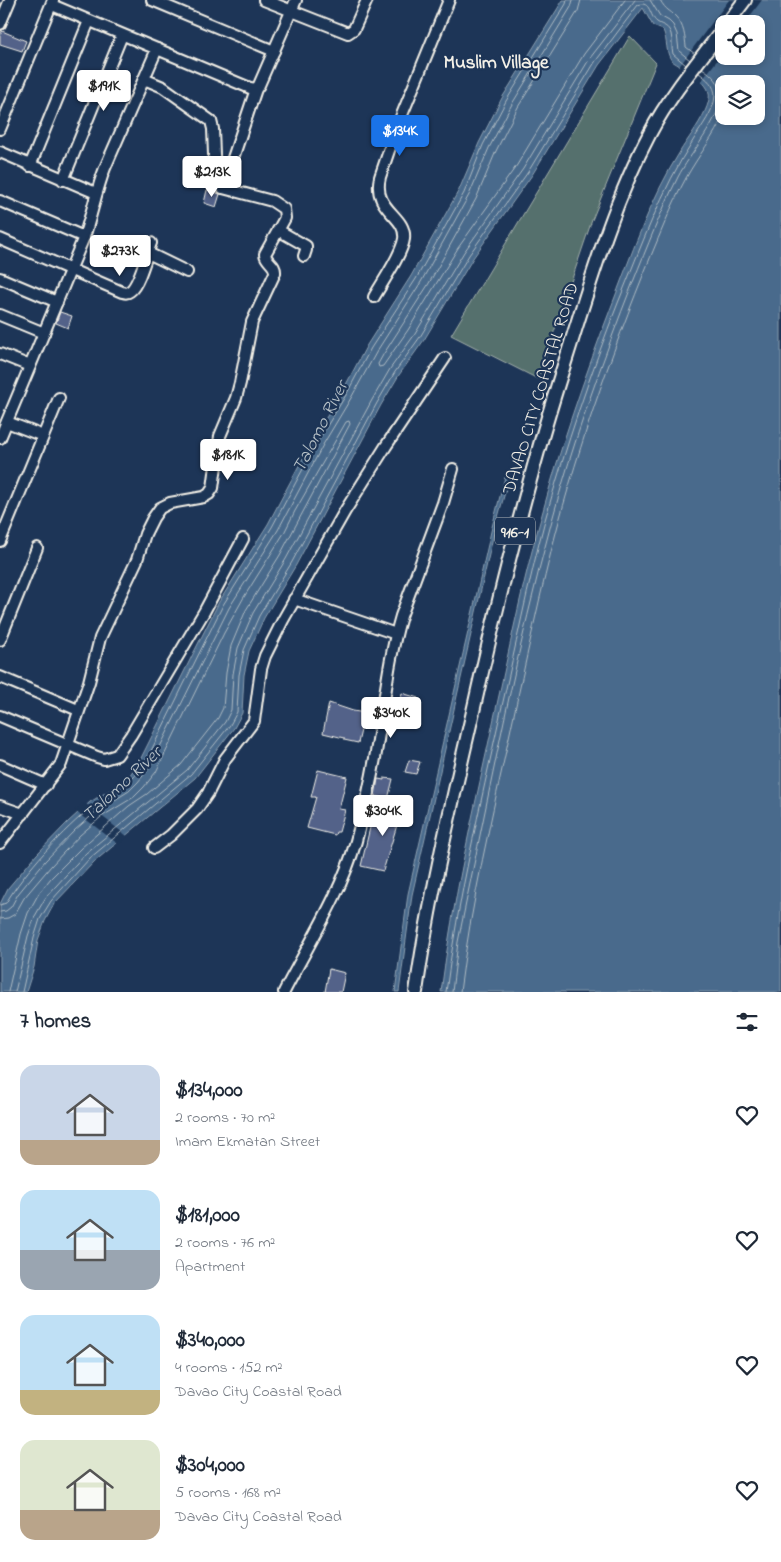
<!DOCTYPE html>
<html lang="en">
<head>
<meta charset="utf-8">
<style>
	body { margin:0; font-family:"Indie Flower",sans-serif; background:#f2f2f3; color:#1f2937; height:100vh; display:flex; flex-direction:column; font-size:19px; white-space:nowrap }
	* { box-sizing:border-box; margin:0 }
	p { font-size:16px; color:#747a83 }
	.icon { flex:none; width:28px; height:28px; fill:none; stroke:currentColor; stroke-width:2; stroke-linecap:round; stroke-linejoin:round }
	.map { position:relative; height:992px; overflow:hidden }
	.drawer { display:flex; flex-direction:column; background:#fff; flex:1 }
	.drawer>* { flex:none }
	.controls { position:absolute; left:715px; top:15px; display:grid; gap:10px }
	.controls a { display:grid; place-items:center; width:50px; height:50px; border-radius:10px; background:#fff; box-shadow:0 2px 8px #0003; font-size:25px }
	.price { position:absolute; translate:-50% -42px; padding:0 11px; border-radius:5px; background:#fff; color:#222; font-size:16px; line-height:32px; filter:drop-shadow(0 1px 2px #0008) }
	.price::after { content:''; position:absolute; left:50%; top:30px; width:15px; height:11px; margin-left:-8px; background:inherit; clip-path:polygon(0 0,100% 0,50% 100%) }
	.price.current { background:#1a73e8; color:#fff }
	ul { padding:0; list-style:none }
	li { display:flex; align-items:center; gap:15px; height:125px; padding:0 20px }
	li span { display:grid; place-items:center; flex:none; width:140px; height:100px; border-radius:15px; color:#555 }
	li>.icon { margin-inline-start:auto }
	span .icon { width:60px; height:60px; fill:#fffc; stroke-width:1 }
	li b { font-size:21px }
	h2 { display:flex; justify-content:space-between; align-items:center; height:60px; padding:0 20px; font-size:21px }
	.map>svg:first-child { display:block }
</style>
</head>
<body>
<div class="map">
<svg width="781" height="992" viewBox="0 0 781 992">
	<rect width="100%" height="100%" fill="#1d3557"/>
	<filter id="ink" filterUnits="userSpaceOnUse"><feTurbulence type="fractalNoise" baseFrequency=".02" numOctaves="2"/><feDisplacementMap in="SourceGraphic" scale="10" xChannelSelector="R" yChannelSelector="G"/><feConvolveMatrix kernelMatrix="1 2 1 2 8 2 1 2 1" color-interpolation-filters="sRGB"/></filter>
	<g filter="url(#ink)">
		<path fill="#55706d" stroke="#a4b0aa" d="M630 36 656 63 592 220 538 379 451 335Z"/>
		<g fill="#486a8c" stroke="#8da0b1" fill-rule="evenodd">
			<path d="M563 0H781V992H441C453 899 474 809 494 718 509 651 522 584 541 518 560 448 584 378 610 310 631 256 650 199 681 150 689 137 712 108 709 93 707 80 682 68 672 61 665 52 668 41 663 30L653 26 643 8 599 65 532 175 473 258 424 340 399 375 381 405 296 565 264 618 249 651 244 675 242 713 234 728 195 778 94 862 54 904 45 921 38 940 34 967 26 992H0V904L8 888 37 854 68 822 90 802 122 783 130 775 140 760 219 602 268 524 314 437 342 392 367 345 411 276 459 190 479 143 502 98ZM724 24H756V56H724ZM724 84H756V116H724Z"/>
			<path d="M505 477 509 478 495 528 412 895 399 992H395L408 894 492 527Z"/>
		</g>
		<g fill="#1d3557">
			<path d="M729 0H762L744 24H724V51L700 83 678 68Z"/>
			<path d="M85 803 127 836 118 844 75 811Z"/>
		</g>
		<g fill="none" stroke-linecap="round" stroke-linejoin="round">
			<g stroke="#afbbc3" stroke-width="1">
				<path d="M581 0 578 11 518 107 496 151 476 199 428 285 383 355 378 364 379 367 383 366 408 330 458 248 517 165 584 54 625 0"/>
				<path d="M650 0 660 16 669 21 673 25 677 34 679 51 690 60"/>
				<path d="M660 0C667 12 669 9 676 17 684 25 685 37 686 47L695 54"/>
				<path d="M0 905 6 903C24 872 64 829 92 807 100 801 108 798 116 793 128 785 136 775 145 763L223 605 272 527 319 439 346 395 371 348 416 279 464 193 483 145 506 101 566 4 567 0"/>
				<path d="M0 912 6 911 11 907 18 894 45 861 75 830 97 811 129 791 138 782 150 767 229 608 278 530 324 443 351 398 377 351 421 282 469 195 489 148 512 104 571 7 573 0"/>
				<path d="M0 919 8 918 15 914 24 898 51 866 80 835 101 817 134 797 144 787 156 772 224 633 244 597 284 533 295 511 346 422 349 421 350 424 280 555 246 610 231 646 226 673 223 708 218 718 181 765 147 794 129 806 81 848 51 878 39 893 28 913 21 934 8 992"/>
				<path d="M15 992 28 936 35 916 46 897 86 853 187 770 225 722 231 710 233 674 238 648 253 613 286 559 372 400 390 369 415 334 464 252 523 169 590 58 635 0"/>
				<path d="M22 992 34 938 40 919 51 901 90 858 191 774 230 725 237 712 239 675 244 650 259 616 292 562 377 403 395 372 420 337 469 255 528 172 595 62 638 5C651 0 649 16 657 22 663 26 668 25 671 34 673 41 671 48 673 54L686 65"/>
				<path d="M446 992C458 898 480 807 500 715 515 650 528 584 545 520 566 446 590 374 618 303 641 247 661 190 694 139 701 127 714 111 715 96 715 85 707 79 699 73"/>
				<path d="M452 992 458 942 468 893C494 769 518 645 551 524 573 442 602 361 633 282 647 247 661 211 678 177 689 155 720 120 721 96 721 83 713 75 702 68"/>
				<path d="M460 992C471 903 492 816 511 728 526 661 540 592 558 525 586 421 624 319 666 220 672 206 679 191 686 178 698 156 714 137 724 114"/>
			</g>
		</g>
		<g fill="#526289" stroke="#f4f1e8">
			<path d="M2 31 26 41 22 51 0 44V36Z"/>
			<path d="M207 190 220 194 216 207 204 203Z"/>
			<path d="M60 312 72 316 68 328 56 323Z"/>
			<path d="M402 693 418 698 414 712 409 710 405 725 394 722Z"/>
			<path d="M329 703 353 711 365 713 358 743 344 740V738L323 733Z"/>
			<path d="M409 760 420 762 416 774 405 772Z"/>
			<path d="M318 770 347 777 339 809 345 810 339 832H336L335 835 307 828 316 797H311Z"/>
			<path d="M384 778 393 779 388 799 375 796 378 779 384 780Z"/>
			<path d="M402 803 410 805 405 823H402L401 826 397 825 383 871 361 866 372 819 375 820 377 813 388 815 391 807 401 809Z"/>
			<path d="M329 969 345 973 341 992H325Z"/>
		</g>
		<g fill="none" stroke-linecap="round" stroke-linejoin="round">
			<g stroke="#f4f1e8" stroke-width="14">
				<g id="minor">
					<path d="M152 0 274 51"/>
					<path d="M264 0 348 33 354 29 367 0"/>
					<path d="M52 5 250 88 256 89"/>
					<path d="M0 24 10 0"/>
					<path d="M0 129 53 0"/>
					<path d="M0 152 96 193"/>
					<path d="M30 166 89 21"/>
					<path d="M63 180 122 35"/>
					<path d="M223 188 256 89 259 85 296 0"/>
					<path d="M0 201 84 237"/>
					<path d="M278 230 306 246V250L304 256"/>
					<path d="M0 239 122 292C126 293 127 293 130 291 139 285 147 253 151 243"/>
					<path d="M148 253 187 272"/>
					<path d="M0 278 57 302"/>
					<path d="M374 297C382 283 402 254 404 239 407 215 372 211 380 177L397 127 449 0"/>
					<path d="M0 315 44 333"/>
					<path d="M0 354 30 366"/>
					<path d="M7 422 43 436"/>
					<path d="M0 438 84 237C92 214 96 191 105 168L157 49"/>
					<path d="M0 541 59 398"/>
					<path d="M294 599 396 634"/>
					<path d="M0 640 37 548"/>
					<path d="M0 677 78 710"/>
					<path d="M0 716 97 757 104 759 117 755 131 735 204 612 243 539"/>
					<path d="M0 765 46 785"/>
					<path d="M0 806 23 814"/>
					<path d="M0 843 61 764 89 682 100 638 137 560 145 534 153 518 160 508 170 503 204 497 209 494 213 488 220 436 236 398 240 383 252 322 275 273C276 264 266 262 265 254L285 218 284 209 272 201 223 188 218 184 215 180 213 129 211 121 163 87 144 79"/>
					<path d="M154 848 171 835 197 809 208 793 225 759 254 721 261 669 265 656 283 620 345 511 386 446 445 358"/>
					<path d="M284 992C309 943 341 894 356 841 365 808 373 774 378 740 385 698 389 657 401 616L443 503 453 469"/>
				</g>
			</g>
			<g stroke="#f4f1e8" stroke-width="16">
				<g id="major">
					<path d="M727 24 745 0"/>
					<path d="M416 992C429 899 451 807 472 716 499 595 528 476 566 359 590 283 613 203 650 133 670 95 698 62 724 28"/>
				</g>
			</g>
			<use href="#minor" stroke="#1d3557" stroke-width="10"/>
			<use href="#major" stroke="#1d3557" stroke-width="12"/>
		</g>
	</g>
	<g text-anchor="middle" stroke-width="4.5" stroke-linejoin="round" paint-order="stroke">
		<rect fill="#1d3557" stroke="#b4b9bc" stroke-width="1" x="495" y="517.5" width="40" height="27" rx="4"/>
		<g font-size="16" font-weight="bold" fill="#f4f1e8">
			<text x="515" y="537">916-1</text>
		</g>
		<g font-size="18" fill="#f4f1e8" stroke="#1d3557">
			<text transform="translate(540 388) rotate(-73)" y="6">DAVAO CITY COASTAL ROAD</text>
		</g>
		<g font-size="19" font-weight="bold" fill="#f4f1e8" stroke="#1d3557">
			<text x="496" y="68">Muslim Village</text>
		</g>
		<g font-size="19" font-style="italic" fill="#b8c2c8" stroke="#1d3557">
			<text transform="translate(319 426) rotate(-63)" y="7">Talomo River</text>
			<text transform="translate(121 783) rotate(-43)" y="7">Talomo River</text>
		</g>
	</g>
</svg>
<div class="controls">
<a><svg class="icon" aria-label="locate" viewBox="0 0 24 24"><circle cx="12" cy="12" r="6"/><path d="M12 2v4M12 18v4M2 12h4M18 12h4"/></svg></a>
<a><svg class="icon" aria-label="layers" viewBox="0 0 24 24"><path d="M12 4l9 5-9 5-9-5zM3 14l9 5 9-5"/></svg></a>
</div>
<b class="price" style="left:104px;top:112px">$191K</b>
<b class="price current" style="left:400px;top:157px">$134K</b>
<b class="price" style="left:212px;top:198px">$213K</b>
<b class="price" style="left:120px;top:277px">$273K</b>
<b class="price" style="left:228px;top:481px">$181K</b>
<b class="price" style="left:391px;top:739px">$340K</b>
<b class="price" style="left:383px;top:837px">$304K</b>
</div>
<section class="drawer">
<h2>7 homes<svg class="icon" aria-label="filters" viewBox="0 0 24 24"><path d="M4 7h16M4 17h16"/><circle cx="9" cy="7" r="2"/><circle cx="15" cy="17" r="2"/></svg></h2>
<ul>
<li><span style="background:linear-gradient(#c9d6e8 75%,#b9a48a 0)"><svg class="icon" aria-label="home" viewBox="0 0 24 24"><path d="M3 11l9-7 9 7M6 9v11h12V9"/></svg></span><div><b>$134,000</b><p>2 rooms · 70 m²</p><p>Imam Ekmatan Street</p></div><svg class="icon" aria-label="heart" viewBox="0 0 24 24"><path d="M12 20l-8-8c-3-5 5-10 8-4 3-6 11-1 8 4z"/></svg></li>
<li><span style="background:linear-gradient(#bfe0f5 60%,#9aa5b1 0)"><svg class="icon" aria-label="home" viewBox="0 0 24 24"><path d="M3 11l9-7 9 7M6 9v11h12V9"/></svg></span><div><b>$181,000</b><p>2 rooms · 76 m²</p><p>Apartment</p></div><svg class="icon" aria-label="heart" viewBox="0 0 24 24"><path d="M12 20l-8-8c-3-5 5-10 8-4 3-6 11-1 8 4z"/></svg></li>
<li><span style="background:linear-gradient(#bfe0f5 75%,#c2b280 0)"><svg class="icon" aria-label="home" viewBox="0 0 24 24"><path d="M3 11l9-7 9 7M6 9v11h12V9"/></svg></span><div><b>$340,000</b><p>4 rooms · 152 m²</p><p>Davao City Coastal Road</p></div><svg class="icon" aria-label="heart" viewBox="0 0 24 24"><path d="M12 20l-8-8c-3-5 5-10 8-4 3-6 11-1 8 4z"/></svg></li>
<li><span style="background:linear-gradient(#dfe7d0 70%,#b9a48a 0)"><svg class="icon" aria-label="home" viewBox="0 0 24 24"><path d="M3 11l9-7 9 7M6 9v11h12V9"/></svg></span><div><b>$304,000</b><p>5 rooms · 168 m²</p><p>Davao City Coastal Road</p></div><svg class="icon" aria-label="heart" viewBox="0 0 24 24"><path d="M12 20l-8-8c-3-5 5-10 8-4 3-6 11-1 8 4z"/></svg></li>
</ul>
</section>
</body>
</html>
